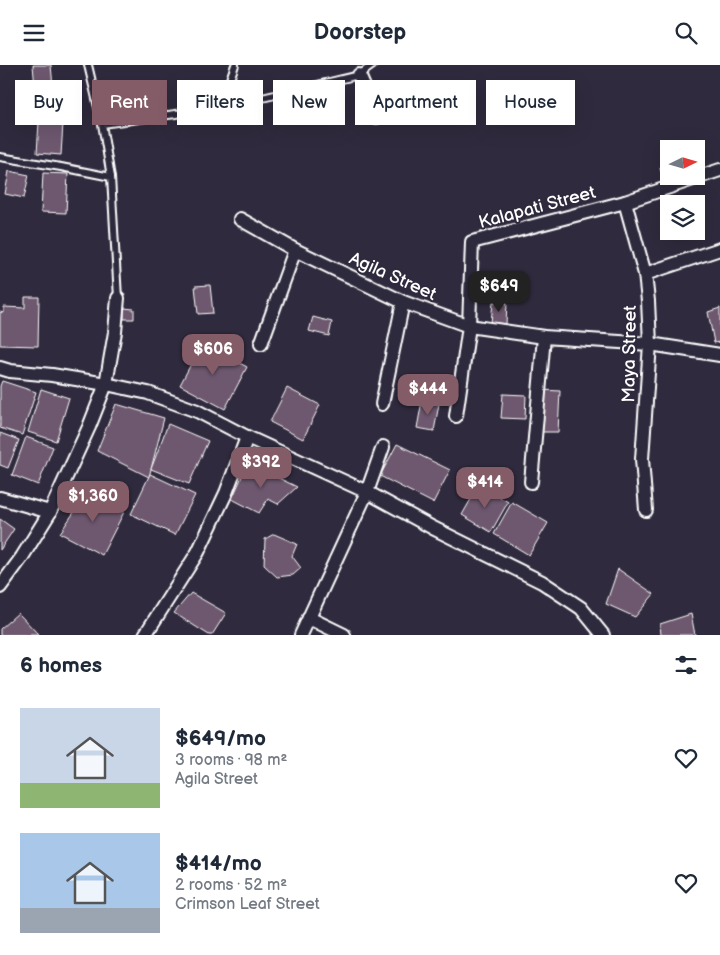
<!DOCTYPE html>
<html lang="en">
<head>
<meta charset="utf-8">
<style>
	body { margin:0; font-family:"Balsamiq Sans",sans-serif; background:#f6f6f7; color:#1f2937; height:100vh; display:flex; flex-direction:column; font-size:19px; white-space:nowrap }
	* { box-sizing:border-box; margin:0 }
	p { font-size:16px; color:#747a83 }
	.icon { flex:none; width:28px; height:28px; fill:none; stroke:currentColor; stroke-width:2; stroke-linecap:round; stroke-linejoin:round }
	.map { position:relative; height:570px; overflow:hidden }
	.details { display:flex; flex-direction:column; background:#fff; flex:1 }
	.details>* { flex:none }
	.guide { position:absolute; left:15px; top:15px; width:690px; height:45px; display:flex; gap:10px }
	.needle { width:32px; rotate:85deg }
	.buttons { position:absolute; left:660px; top:75px; display:grid; gap:10px }
	.buttons a { display:grid; place-items:center; width:45px; height:45px; border-radius:0px; background:#fff; box-shadow:0 5px 20px #0002; font-size:25px }
	.price { position:absolute; translate:-50% -42px; padding:0 11px; border-radius:10px; background:#845c67; color:#fff; font-size:16px; line-height:32px; filter:drop-shadow(0 1px 2px #0008) }
	.price::after { content:''; position:absolute; left:50%; top:30px; width:15px; height:11px; margin-left:-8px; background:inherit; clip-path:polygon(0 0,100% 0,50% 100%) }
	.price.selected { background:#222; color:#fff }
	ul { padding:0; list-style:none }
	li { display:flex; align-items:center; gap:15px; height:125px; padding:0 20px }
	li span { display:grid; place-items:center; flex:none; width:140px; height:100px; border-radius:0px; color:#555 }
	li>.icon { margin-inline-start:auto }
	span .icon { width:60px; height:60px; fill:#fffc; stroke-width:1 }
	li b { font-size:21px }
	h2 { display:flex; justify-content:space-between; align-items:center; height:60px; padding:0 20px; font-size:21px }
	.tag { padding:0 18px; border-radius:0px; background:#fff; box-shadow:0 5px 20px #0002; font-size:18px; line-height:45px }
	.tag.selected { background:#845c67; color:#fff }
	header { display:flex; justify-content:space-between; align-items:center; height:65px; padding:0 20px; background:#fff; font-size:22px; font-weight:800 }
	.map>svg:first-child { display:block }
</style>
</head>
<body>
<header><svg class="icon" aria-label="menu" viewBox="0 0 24 24"><path d="M4 6h16M4 12h16M4 18h16"/></svg>Doorstep<svg class="icon" aria-label="search" viewBox="0 0 24 24"><circle cx="10" cy="10" r="6"/><path d="M15 15l6 6"/></svg></header>
<div class="map">
<svg width="720" height="570" viewBox="0 0 720 570">
	<rect width="100%" height="100%" fill="#2f2a3d"/>
	<filter id="ink" filterUnits="userSpaceOnUse"><feTurbulence type="fractalNoise" baseFrequency=".02" numOctaves="2"/><feDisplacementMap in="SourceGraphic" scale="10" xChannelSelector="R" yChannelSelector="G"/><feConvolveMatrix kernelMatrix="1 2 1 2 8 2 1 2 1" color-interpolation-filters="sRGB"/></filter>
	<g filter="url(#ink)">
		<g fill="#6e596f" stroke="#fff">
			<path d="M33 0H51L55 43 37 45Z"/>
			<path d="M39 57 63 58 61 90 37 88Z"/>
			<path d="M669 101V111H677L678 116 665 120 660 103Z"/>
			<path d="M9 106 29 110 24 133 5 129Z"/>
			<path d="M43 108 68 109 66 148 41 147Z"/>
			<path d="M210 220 213 248 198 249 195 221Z"/>
			<path d="M25 232H39L38 281 0 280V247L4 248V242L25 243Z"/>
			<path d="M493 237 507 238 506 259 491 258Z"/>
			<path d="M124 243 134 244V254H124Z"/>
			<path d="M720 243V277L714 278 708 247Z"/>
			<path d="M313 252 332 257 329 271 309 266Z"/>
			<path d="M202 278 247 302 225 344 180 320Z"/>
			<path d="M2 316 36 327 22 370 0 363V321Z"/>
			<path d="M287 323 320 340 303 374 270 357Z"/>
			<path d="M41 324 69 333 56 376 28 367Z"/>
			<path d="M542 325 560 326 558 367H540Z"/>
			<path d="M503 329 526 330 525 354 501 353Z"/>
			<path d="M422 336 439 339 434 366 417 363Z"/>
			<path d="M116 339 164 353 149 412 97 386Z"/>
			<path d="M168 359 208 376 189 419 151 404Z"/>
			<path d="M0 368 19 375 8 403 0 400Z"/>
			<path d="M26 372 53 382 38 420 12 410Z"/>
			<path d="M397 379 450 405 433 438 380 411Z"/>
			<path d="M248 398 297 422 278 439 268 434 259 448 232 434Z"/>
			<path d="M150 409 195 430 175 470 131 449Z"/>
			<path d="M479 420 508 437 491 467 462 450Z"/>
			<path d="M89 425 124 447 102 490 60 468Z"/>
			<path d="M512 437 548 458 529 490 494 469Z"/>
			<path d="M0 454 14 464 0 485Z"/>
			<path d="M274 469 297 479 292 491 301 503 293 510 277 512 264 500 265 474Z"/>
			<path d="M618 504 654 529 635 552 606 539Z"/>
			<path d="M191 528 226 548 212 570H209L174 548Z"/>
			<path d="M18 548 39 570H0V564Z"/>
			<path d="M691 549 695 570H661L660 559Z"/>
		</g>
		<g fill="none" stroke-linecap="round" stroke-linejoin="round">
			<g stroke="#fff" stroke-width="10">
				<g id="lane">
					<path d="M88 0 102 59 111 112 118 233"/>
					<path d="M220 43 235 0"/>
					<path d="M102 59 220 43 359 10 373 0"/>
					<path d="M0 92 61 102 111 112"/>
				</g>
			</g>
			<g stroke="#fff" stroke-width="16">
				<g id="street">
					<path d="M359 10 377 52"/>
					<path d="M625 137 645 209 648 236 650 279 642 394 646 445"/>
					<path d="M240 154 295 185 403 237 469 261 544 272 650 279 720 290"/>
					<path d="M645 209 720 184"/>
					<path d="M261 279 295 185"/>
					<path d="M0 303 10 306 52 310 106 319 148 328 197 346 247 372 367 427 433 463 542 517 581 543 603 570"/>
					<path d="M382 339 403 237"/>
					<path d="M456 351 469 261 472 177 625 137 720 105"/>
					<path d="M531 417 544 272"/>
					<path d="M0 433 50 447"/>
					<path d="M0 522 22 492 50 447 89 362 106 319 115 267 118 233"/>
					<path d="M309 553 344 570"/>
					<path d="M145 570 198 487 226 428 247 372"/>
					<path d="M301 570 367 427 383 382"/>
				</g>
			</g>
			<use href="#lane" stroke="#2f2a3d" stroke-width="6"/>
			<use href="#street" stroke="#2f2a3d" stroke-width="12"/>
		</g>
	</g>
	<g text-anchor="middle" stroke-width="4" stroke-linejoin="round" paint-order="stroke">
		<g font-size="18" fill="#fff" stroke="#2f2a3d">
			<text transform="translate(537 142) rotate(-15)" y="6">Kalapati Street</text>
			<text transform="translate(393 211) rotate(24)" y="6">Agila Street</text>
			<text transform="translate(629 289) rotate(-89)" y="6">Maya Street</text>
		</g>
	</g>
</svg>
<div class="buttons">
<a><svg class="needle" viewBox="-14 -14 28 28"><path d="M0-13l5 13h-10z" fill="#e53935"/><path d="M0 13l5-13h-10z" fill="#747a83"/></svg></a>
<a><svg class="icon" aria-label="layers" viewBox="0 0 24 24"><path d="M12 4l9 5-9 5-9-5zM3 14l9 5 9-5"/></svg></a>
</div>
<b class="price selected" style="left:499px;top:248px">$649</b>
<b class="price" style="left:213px;top:311px">$606</b>
<b class="price" style="left:428px;top:351px">$444</b>
<b class="price" style="left:261px;top:424px">$392</b>
<b class="price" style="left:485px;top:444px">$414</b>
<b class="price" style="left:93px;top:458px">$1,360</b>
<div class="guide">
<a class="tag">Buy</a>
<a class="tag selected">Rent</a>
<a class="tag">Filters</a>
<a class="tag">New</a>
<a class="tag">Apartment</a>
<a class="tag">House</a>
</div>
</div>
<section class="details">
<h2>6 homes<svg class="icon" aria-label="filters" viewBox="0 0 24 24"><path d="M4 7h16M4 17h16"/><circle cx="9" cy="7" r="2"/><circle cx="15" cy="17" r="2"/></svg></h2>
<ul>
<li><span style="background:linear-gradient(#c9d6e8 75%,#8fb573 0)"><svg class="icon" aria-label="home" viewBox="0 0 24 24"><path d="M3 11l9-7 9 7M6 9v11h12V9"/></svg></span><div><b>$649/mo</b><p>3 rooms · 98 m²</p><p>Agila Street</p></div><svg class="icon" aria-label="heart" viewBox="0 0 24 24"><path d="M12 20l-8-8c-3-5 5-10 8-4 3-6 11-1 8 4z"/></svg></li>
<li><span style="background:linear-gradient(#a9c7e8 75%,#9aa5b1 0)"><svg class="icon" aria-label="home" viewBox="0 0 24 24"><path d="M3 11l9-7 9 7M6 9v11h12V9"/></svg></span><div><b>$414/mo</b><p>2 rooms · 52 m²</p><p>Crimson Leaf Street</p></div><svg class="icon" aria-label="heart" viewBox="0 0 24 24"><path d="M12 20l-8-8c-3-5 5-10 8-4 3-6 11-1 8 4z"/></svg></li>
</ul>
</section>
</body>
</html>
